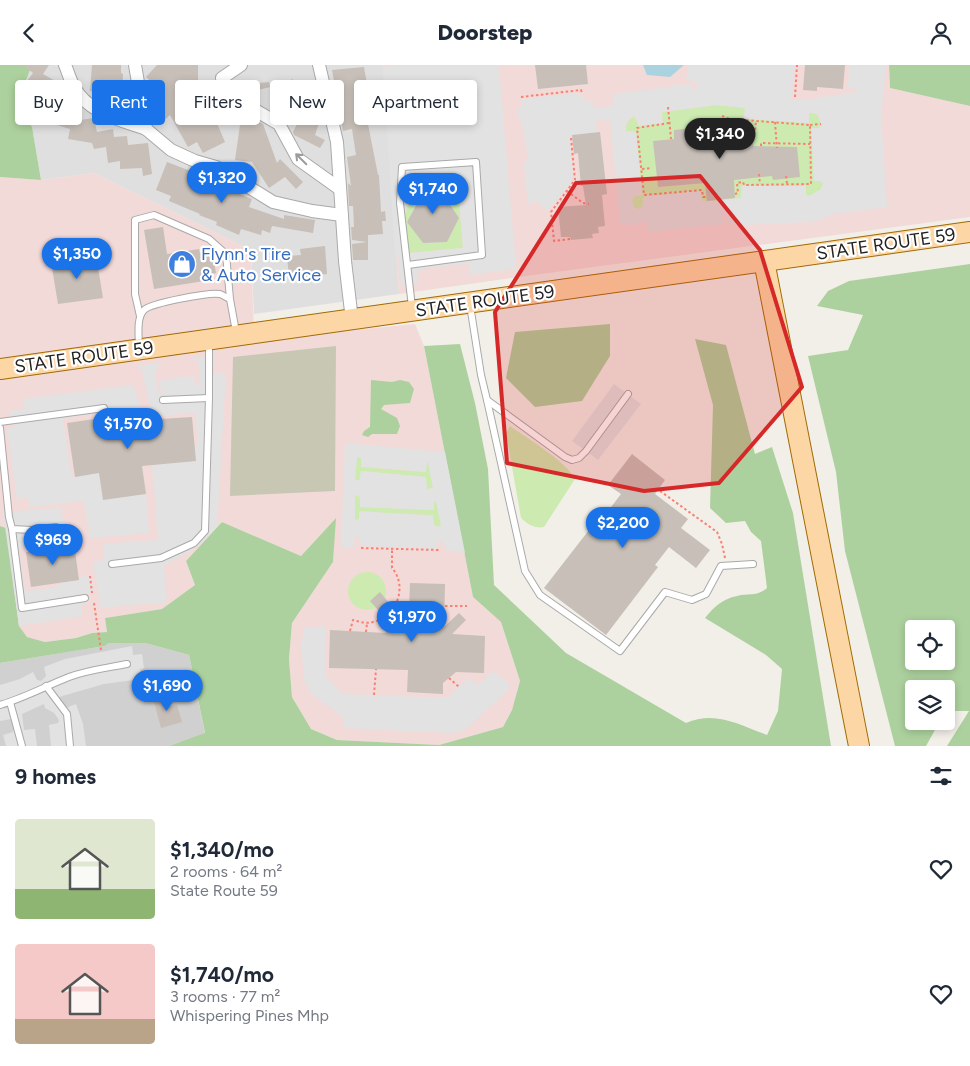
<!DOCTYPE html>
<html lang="en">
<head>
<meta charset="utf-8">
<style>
	body { margin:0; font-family:Figtree,sans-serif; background:#f6f6f7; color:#1f2937; height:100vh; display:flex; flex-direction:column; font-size:19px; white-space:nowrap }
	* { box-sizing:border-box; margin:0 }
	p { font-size:16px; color:#747a83 }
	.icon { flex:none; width:28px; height:28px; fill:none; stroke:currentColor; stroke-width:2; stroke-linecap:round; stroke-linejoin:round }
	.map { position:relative; height:681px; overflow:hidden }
	.panel { display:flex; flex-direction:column; background:#fff; flex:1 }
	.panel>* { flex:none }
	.top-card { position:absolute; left:15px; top:15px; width:500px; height:45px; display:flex; gap:10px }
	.tools { position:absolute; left:905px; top:555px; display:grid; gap:10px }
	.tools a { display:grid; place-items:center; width:50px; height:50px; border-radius:5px; background:#fff; box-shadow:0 2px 8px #0003; font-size:25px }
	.price { position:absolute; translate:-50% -42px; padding:0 11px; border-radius:18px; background:#1a73e8; color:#fff; font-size:16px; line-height:32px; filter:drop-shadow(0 1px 2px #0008) }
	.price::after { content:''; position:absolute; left:50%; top:30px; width:15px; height:11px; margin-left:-8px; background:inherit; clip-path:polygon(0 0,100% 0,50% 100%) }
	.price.current { background:#222; color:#fff }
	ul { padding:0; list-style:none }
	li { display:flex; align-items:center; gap:15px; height:125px; padding:0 15px }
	li span { display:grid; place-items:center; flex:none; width:140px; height:100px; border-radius:5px; color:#555 }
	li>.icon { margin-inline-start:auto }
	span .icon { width:60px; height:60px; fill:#fffc; stroke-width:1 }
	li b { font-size:21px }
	h2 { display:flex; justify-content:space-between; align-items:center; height:60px; padding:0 15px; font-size:21px }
	.pill { padding:0 18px; border-radius:5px; background:#fff; box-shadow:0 2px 8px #0003; font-size:18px; line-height:45px }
	.pill.current { background:#1a73e8; color:#fff }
	header { display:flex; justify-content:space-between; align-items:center; height:65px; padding:0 15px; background:#fff; font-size:22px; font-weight:800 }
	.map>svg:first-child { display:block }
</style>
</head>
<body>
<header><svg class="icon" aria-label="back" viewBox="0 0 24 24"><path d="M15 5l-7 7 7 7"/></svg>Doorstep<svg class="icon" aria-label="person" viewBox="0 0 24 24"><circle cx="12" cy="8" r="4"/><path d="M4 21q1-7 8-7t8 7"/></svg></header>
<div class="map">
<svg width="970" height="681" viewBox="0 0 970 681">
	<rect width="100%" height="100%" fill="#f2efe9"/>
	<path fill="#e0dfdf" d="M32 0H383L399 229 254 249 251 185 94 108 41 115 32 62 17 38Z"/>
	<g fill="#f2dad9">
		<path d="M383 0H889L890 23 970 41V152L526 211 399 229Z"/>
		<path d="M94 108 251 185 254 268 344 266 415 259 424 281 473 532 501 557 520 616 512 645 503 662 439 680 337 675 311 664 292 632 289 594 292 558 333 497 335 454 301 491 222 457 186 496 195 520 162 544 105 553 107 567 92 568 76 573 45 577 27 572 19 561 6 463 0 461V112L41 115Z"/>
	</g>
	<path fill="#d0d0d0" d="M109 578H145L189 590 205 669 169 681H0V598L67 587 105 581Z"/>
	<path fill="#c7c7b4" d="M336 281 335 426 230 431 233 292Z"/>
	<g fill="#cdebb0">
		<path d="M717 40 745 43 744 53 809 58V48C819 48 820 52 821 61L820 63H812L814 116H821L823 119 820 125 809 131 806 130 805 121H743L741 133 703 137 699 126 644 132 643 141 640 144 634 143 631 135 635 131 642 130 636 67 626 66C626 58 628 55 634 51L639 61 663 58 662 47Z"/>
		<path d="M457 111 463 183 409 188C407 174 396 135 419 135L459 153 445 132 443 117 438 118 437 113Z"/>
		<path d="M510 361C527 373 567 397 575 414L544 462C535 464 527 459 521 453L506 368Z"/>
		<path d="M357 391 361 393V402L425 407 427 398H429L433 423 427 424 425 412 361 406 360 414 358 416 355 414Z"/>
		<path d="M358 430 360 433V442L433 445 434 437 436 436 441 460 438 462 434 460 433 450 359 447V454L355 455V431Z"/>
		<circle cx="367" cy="526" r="19"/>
	</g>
	<g fill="#add19e" fill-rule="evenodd">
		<path d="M0 0H32L17 38 32 62 41 115 0 112Z"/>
		<path d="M889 0H970V41L890 23Z"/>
		<path d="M970 199V681H947L969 646H946V624H914V656H940L926 681H895L845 486 836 407 808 291 848 285 863 250 817 241 828 226 849 216ZM914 564H946V596H914Z"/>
		<path d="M610 259V291L582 336 535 342 506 313 515 267Z"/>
		<path d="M695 274 726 280 755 389 772 382 793 448 831 681H169L205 668 189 590 145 578H109L105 581 0 598V461L6 463 19 561 27 572 45 577 76 573 92 568 107 567 105 553 162 544 195 520 186 496 222 457 301 491 336 453 333 497 292 558 289 594 292 632 311 664 337 675 439 680 503 662 512 645 520 616 501 557 473 532 424 281 460 279 475 338 488 404 494 520 566 588 686 658C715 645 740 660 767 670L778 646 782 604 766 590 705 553C714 542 722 534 737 531 749 528 757 532 767 523L761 476 751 467 745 456 726 458 710 443 713 340Z"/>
		<path d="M371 315 392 317 400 315 409 317 414 324 410 338 384 340 381 344 397 353 400 361 397 369H372L368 372 362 370 364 366 370 362Z"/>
	</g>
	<g fill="#e2e2e2" fill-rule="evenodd">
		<path d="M414 0H499L516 204 468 210 470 203 469 199 429 203 420 205 417 208V219L401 221 398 190 395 188 383 2ZM457 111 463 183 409 188 405 152 408 139 412 136 418 135 407 157 423 178 447 177 459 153 445 132 443 117H438L437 113Z"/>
		<path d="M688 0H795L793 19H792L791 23 793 24 792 34H810L858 27 857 24 848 23 849 0H886L881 49 887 142 833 149 820 155 809 157 745 160 727 158V148L725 147 722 148 723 159 647 167V158L642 157 636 160 620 159 610 54 595 56 597 68 570 70 573 114 572 117 547 146 539 138 534 136 528 140 524 99 528 93 522 59 521 56H519L518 44 521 42V34L579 28 580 30H583L585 37H593L594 43 613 41 614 29 691 19V23L694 26 698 17 686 15ZM717 40 745 43 744 54 809 58V48H815L818 50 821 61 819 63H811L814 116H821L823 119 820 125 809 131 806 130V121H742L741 133 703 137 700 126 643 132V141L640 144 634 143 632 135 635 131 642 130 636 67 626 66V60L629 54 634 51 637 54 638 61 663 58 661 51 662 47Z"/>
		<path d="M219 290 214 293 213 307 214 308H226L217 462 197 482 164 501 167 537 101 543 93 498 104 493 103 479 158 475 152 400 195 396V381L198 380 195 348 152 351 142 306 137 301 160 298 155 308 159 328H161L160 315 194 311 195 321H199L200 302 197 296 191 293Z"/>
		<path d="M614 319 641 339 598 395 572 376Z"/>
		<path d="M133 320 141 342 66 353 63 355 72 412 99 408 103 434 146 429 149 468 90 473 84 437 83 436 30 442 27 433 17 434 7 363 16 362 17 360H10L9 345 11 346 25 344 23 334Z"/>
		<path d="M345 378 445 387 465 488 447 485 442 475 439 476 437 484 361 481 359 473 355 470 354 483 341 482ZM357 392 361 393V402H369L426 407 427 398H428L433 423 427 424 426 412 361 406 360 414 358 416 355 414ZM358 430 360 433V442L434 445V437L436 436 441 460 438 462 434 460 433 451 359 446V454L355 456V431Z"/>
		<path d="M61 443 66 476 19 483 25 526 58 522 61 517 79 515V512L91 511 94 527 86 530 87 538 81 539 82 551 19 561 3 447Z"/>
		<path d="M326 561 325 610 343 629 447 633 469 613 479 620 492 606 510 619 507 627 502 631 468 662 461 666 451 668 343 663 344 653 310 628 304 615 302 588V575L304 563Z"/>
		<path d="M132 581 133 590 142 589 144 603 140 605 141 614 104 619 59 632 66 643 76 639 83 659 86 681H51L49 660 58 658 59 655 54 648 45 643 44 639 22 649 24 665 35 664 37 681H6L3 670 13 667 14 664 11 654 0 656V620L20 614 33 607 37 615 41 616 46 611 44 602 65 594Z"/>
	</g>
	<path fill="#aad3df" d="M643 0H684L670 12 647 10Z"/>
	<g fill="#c7bfb8">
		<path d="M23 0H49L43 9 64 21 66 24 24 20 33 8Z"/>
		<path d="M92 0H121V8L123 9 122 29 90 26Z"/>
		<path d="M157 0H198V23L204 22 206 40 222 39V49H213L225 77 203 88 197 77 188 82 170 50 162 57 152 46 157 42 149 33 159 24 146 12Z"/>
		<path d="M535 0H586L588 19 538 24Z"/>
		<path d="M805 0H845L843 24 817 22V26L803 25Z"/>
		<path d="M364 2 371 43 365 44 378 110H379L381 147 385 146 386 156H382L383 169 368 170V195H353L352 179 367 177 352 175 351 162H354L353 141H349L348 118 351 121 347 92 356 90 352 64 343 66 332 5Z"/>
		<path d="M292 14 308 27 299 38 283 25Z"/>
		<path d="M269 17 270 22 244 29 239 26 237 20Z"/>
		<path d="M38 37 81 43 80 55 94 53 97 67 113 64 114 72 127 71 128 80 148 78 152 109 143 111 142 103 120 104V96L108 98 106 82 94 84 92 78 68 74 70 64 57 60 58 57 33 47Z"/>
		<path d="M290 44 320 55 315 70 325 75 320 83 294 70 293 67 298 57 287 53Z"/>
		<path d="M238 45 263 59 277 98 280 94 303 117 296 124 285 112 269 123 252 97 235 95 241 53 235 51Z"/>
		<path d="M744 58V63L751 62 753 81 797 82 800 112 773 115 772 111 734 115 735 133 707 136 705 118 658 122 653 76 674 74V65Z"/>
		<path d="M600 67 607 129 602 130 605 161 598 162 599 168 592 169 593 173 571 175 570 172H561L558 142 586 140 583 121H581L578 88 574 89 572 70Z"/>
		<path d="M167 97 206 112 220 119 219 121 252 134 249 142 284 154V150L315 155 313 168 272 161 270 168 262 165 261 170 241 164 239 170 216 160 217 157 199 150 200 149 169 136 171 131 156 125Z"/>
		<path d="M443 117 445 132 459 153 447 177 423 178 407 157 419 135 418 120Z"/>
		<path d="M163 162 167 189 199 184 200 188 212 186 216 208 203 211 204 216 154 224 144 165Z"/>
		<path d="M325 181 327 209 289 213 287 191 301 190 300 184Z"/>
		<path d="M96 190 103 233 58 239 51 197Z"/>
		<path d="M135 348 137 362 161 360 160 354 192 352 196 396 142 401 146 429 103 435 99 408 75 412 67 358Z"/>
		<path d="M632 389 665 415 655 429 688 454 681 463 710 485 696 503 669 482 655 500 658 502 606 570 544 523 596 456 599 458 621 429 608 420Z"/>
		<path d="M74 479 79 515 31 522 26 487Z"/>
		<path d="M410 518 445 519 444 562 459 548 466 555 452 569 485 571 484 608 456 607 443 618V629L407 627 408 605 329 603 330 565 386 568V554L370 536 380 527 394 544H409Z"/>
		<path d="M167 629 170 641 177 640 182 657 161 663 153 633Z"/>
	</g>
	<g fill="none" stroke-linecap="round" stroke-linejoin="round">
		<g stroke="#a9a9a9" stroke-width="8">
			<g id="service">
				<path d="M408 200 482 190 476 97 402 102 400 138 412 242"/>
				<path d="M470 240 481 310 487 335 565 392 572 395 579 393 586 386 628 329"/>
				<path d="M140 251 135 229V155L154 150 209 174 226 189 230 234"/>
				<path d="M139 283C139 272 136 253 144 245 151 238 210 227 220 229 223 230 227 233 230 234L236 267"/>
				<path d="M163 335 209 333"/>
				<path d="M487 335 525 506 540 530 620 586 665 527 692 535 706 529 721 501 753 499"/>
				<path d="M0 357 104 343"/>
				<path d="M0 363 9 452 12 464 32 465 56 462"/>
				<path d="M12 464 22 543 85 533"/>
				<path d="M112 499 161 493 194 478 205 466 209 333V277"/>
				<path d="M46 621 67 649 70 681"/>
				<path d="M10 637 22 681"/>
				<path d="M0 640C24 633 46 621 69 612 88 605 107 603 127 599"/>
			</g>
		</g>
		<g stroke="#a9a9a9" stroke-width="14">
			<g id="minor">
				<path d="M65 0C68 7 70 15 74 22 88 48 121 55 146 64L135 0"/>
				<path d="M241 0 222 13 226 28 279 59 298 94 340 124"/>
				<path d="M319 0 337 77 345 196 352 255"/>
				<path d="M146 64 171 85 195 96 216 102 273 137 312 146 342 150"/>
			</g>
		</g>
		<g stroke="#a06b00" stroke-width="22">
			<g id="primary">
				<path d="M764 196 859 681"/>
				<path d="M0 304 970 167"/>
			</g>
		</g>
		<g stroke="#fa8072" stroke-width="2" stroke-dasharray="2.5 2.5" stroke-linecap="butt">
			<path d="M521 32 581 25 582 28"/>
			<path d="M795 32 797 0"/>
			<path d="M668 42 671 74"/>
			<path d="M722 51 730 54 810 60 811 119 744 120 743 117 737 118 738 128 735 129"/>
			<path d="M775 57 777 83"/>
			<path d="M669 58 637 63 644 130 702 125 703 132H706"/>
			<path d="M810 60 821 59"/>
			<path d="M751 66H755L756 56"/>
			<path d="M761 81V78L810 79"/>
			<path d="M642 104 651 103"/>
			<path d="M759 109 760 119"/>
			<path d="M786 111 787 119"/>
			<path d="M567 126 583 138 589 139"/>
			<path d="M570 174 554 176 551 147 575 115 571 73"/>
			<path d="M660 426 717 467 722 479 725 493"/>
			<path d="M361 483 440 485"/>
			<path d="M90 511 92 528"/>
			<path d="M94 538 101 585"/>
			<path d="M445 541H467"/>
			<path d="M350 566 353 555C360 557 367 559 373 557 397 552 408 521 392 503V484"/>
			<path d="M366 567 367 558"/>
			<path d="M449 613 459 622"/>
			<path d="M374 630 376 604"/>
		</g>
		<use href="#service" stroke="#fff" stroke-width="6"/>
		<use href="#minor" stroke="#fff" stroke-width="12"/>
		<use href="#primary" stroke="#fcd6a4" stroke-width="20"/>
	</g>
	<defs><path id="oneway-shaft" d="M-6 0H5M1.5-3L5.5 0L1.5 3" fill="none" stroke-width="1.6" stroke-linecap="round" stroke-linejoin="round" transform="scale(1.25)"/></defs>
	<use stroke="#9c9c9c" href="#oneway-shaft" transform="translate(301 94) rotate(-135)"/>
	<path fill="#d62828" fill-opacity="0.2" stroke="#d62828" stroke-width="4" stroke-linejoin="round" d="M700 111 760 185 802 322 719 418 644 426 507 398 495 247 576 118Z"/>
	<defs>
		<g id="shop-disc" transform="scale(1.4375)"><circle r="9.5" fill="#3f7fe0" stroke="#fff"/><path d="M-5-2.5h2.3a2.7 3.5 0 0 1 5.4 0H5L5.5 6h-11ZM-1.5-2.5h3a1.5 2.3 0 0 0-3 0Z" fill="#fff"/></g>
	</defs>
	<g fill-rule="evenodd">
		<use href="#shop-disc" x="182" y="199"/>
	</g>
	<g text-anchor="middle" stroke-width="4.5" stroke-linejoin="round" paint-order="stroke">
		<g font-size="18" fill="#222" stroke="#fff">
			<text transform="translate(886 179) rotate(-8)" y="6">STATE ROUTE 59</text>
			<text transform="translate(485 236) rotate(-8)" y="6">STATE ROUTE 59</text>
			<text transform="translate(84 292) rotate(-8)" y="6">STATE ROUTE 59</text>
		</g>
		<g font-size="18" fill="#366cbe" stroke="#fff" text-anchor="start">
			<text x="201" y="195">Flynn's Tire<tspan x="201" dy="21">&amp; Auto Service</tspan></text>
		</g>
	</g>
</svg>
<div class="tools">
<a><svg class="icon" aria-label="locate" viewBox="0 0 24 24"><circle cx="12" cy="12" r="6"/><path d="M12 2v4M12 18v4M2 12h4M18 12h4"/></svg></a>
<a><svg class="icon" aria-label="layers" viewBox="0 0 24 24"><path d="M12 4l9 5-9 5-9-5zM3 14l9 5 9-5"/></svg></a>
</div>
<b class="price current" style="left:720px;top:95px">$1,340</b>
<b class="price" style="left:222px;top:139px">$1,320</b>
<b class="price" style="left:433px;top:150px">$1,740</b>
<b class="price" style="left:77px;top:215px">$1,350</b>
<b class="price" style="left:128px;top:385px">$1,570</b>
<b class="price" style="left:623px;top:484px">$2,200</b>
<b class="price" style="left:53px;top:501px">$969</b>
<b class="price" style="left:412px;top:578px">$1,970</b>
<b class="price" style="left:167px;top:647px">$1,690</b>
<div class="top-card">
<a class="pill">Buy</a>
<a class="pill current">Rent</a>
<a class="pill">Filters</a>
<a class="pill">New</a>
<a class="pill">Apartment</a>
</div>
</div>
<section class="panel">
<h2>9 homes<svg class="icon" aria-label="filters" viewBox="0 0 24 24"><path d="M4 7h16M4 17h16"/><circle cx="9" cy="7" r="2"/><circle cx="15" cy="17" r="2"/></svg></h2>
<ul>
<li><span style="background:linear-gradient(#dfe7d0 70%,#8fb573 0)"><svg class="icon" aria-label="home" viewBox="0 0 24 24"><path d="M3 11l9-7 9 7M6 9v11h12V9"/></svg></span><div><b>$1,340/mo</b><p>2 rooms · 64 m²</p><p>State Route 59</p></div><svg class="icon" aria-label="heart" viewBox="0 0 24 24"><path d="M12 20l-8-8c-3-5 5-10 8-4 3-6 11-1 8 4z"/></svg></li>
<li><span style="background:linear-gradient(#f6c9c9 75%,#b9a48a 0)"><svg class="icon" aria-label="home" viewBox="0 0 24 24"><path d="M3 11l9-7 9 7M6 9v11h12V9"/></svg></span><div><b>$1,740/mo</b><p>3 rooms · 77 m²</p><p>Whispering Pines Mhp</p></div><svg class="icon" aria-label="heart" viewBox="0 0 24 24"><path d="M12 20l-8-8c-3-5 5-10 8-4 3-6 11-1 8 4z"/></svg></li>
</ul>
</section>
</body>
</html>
